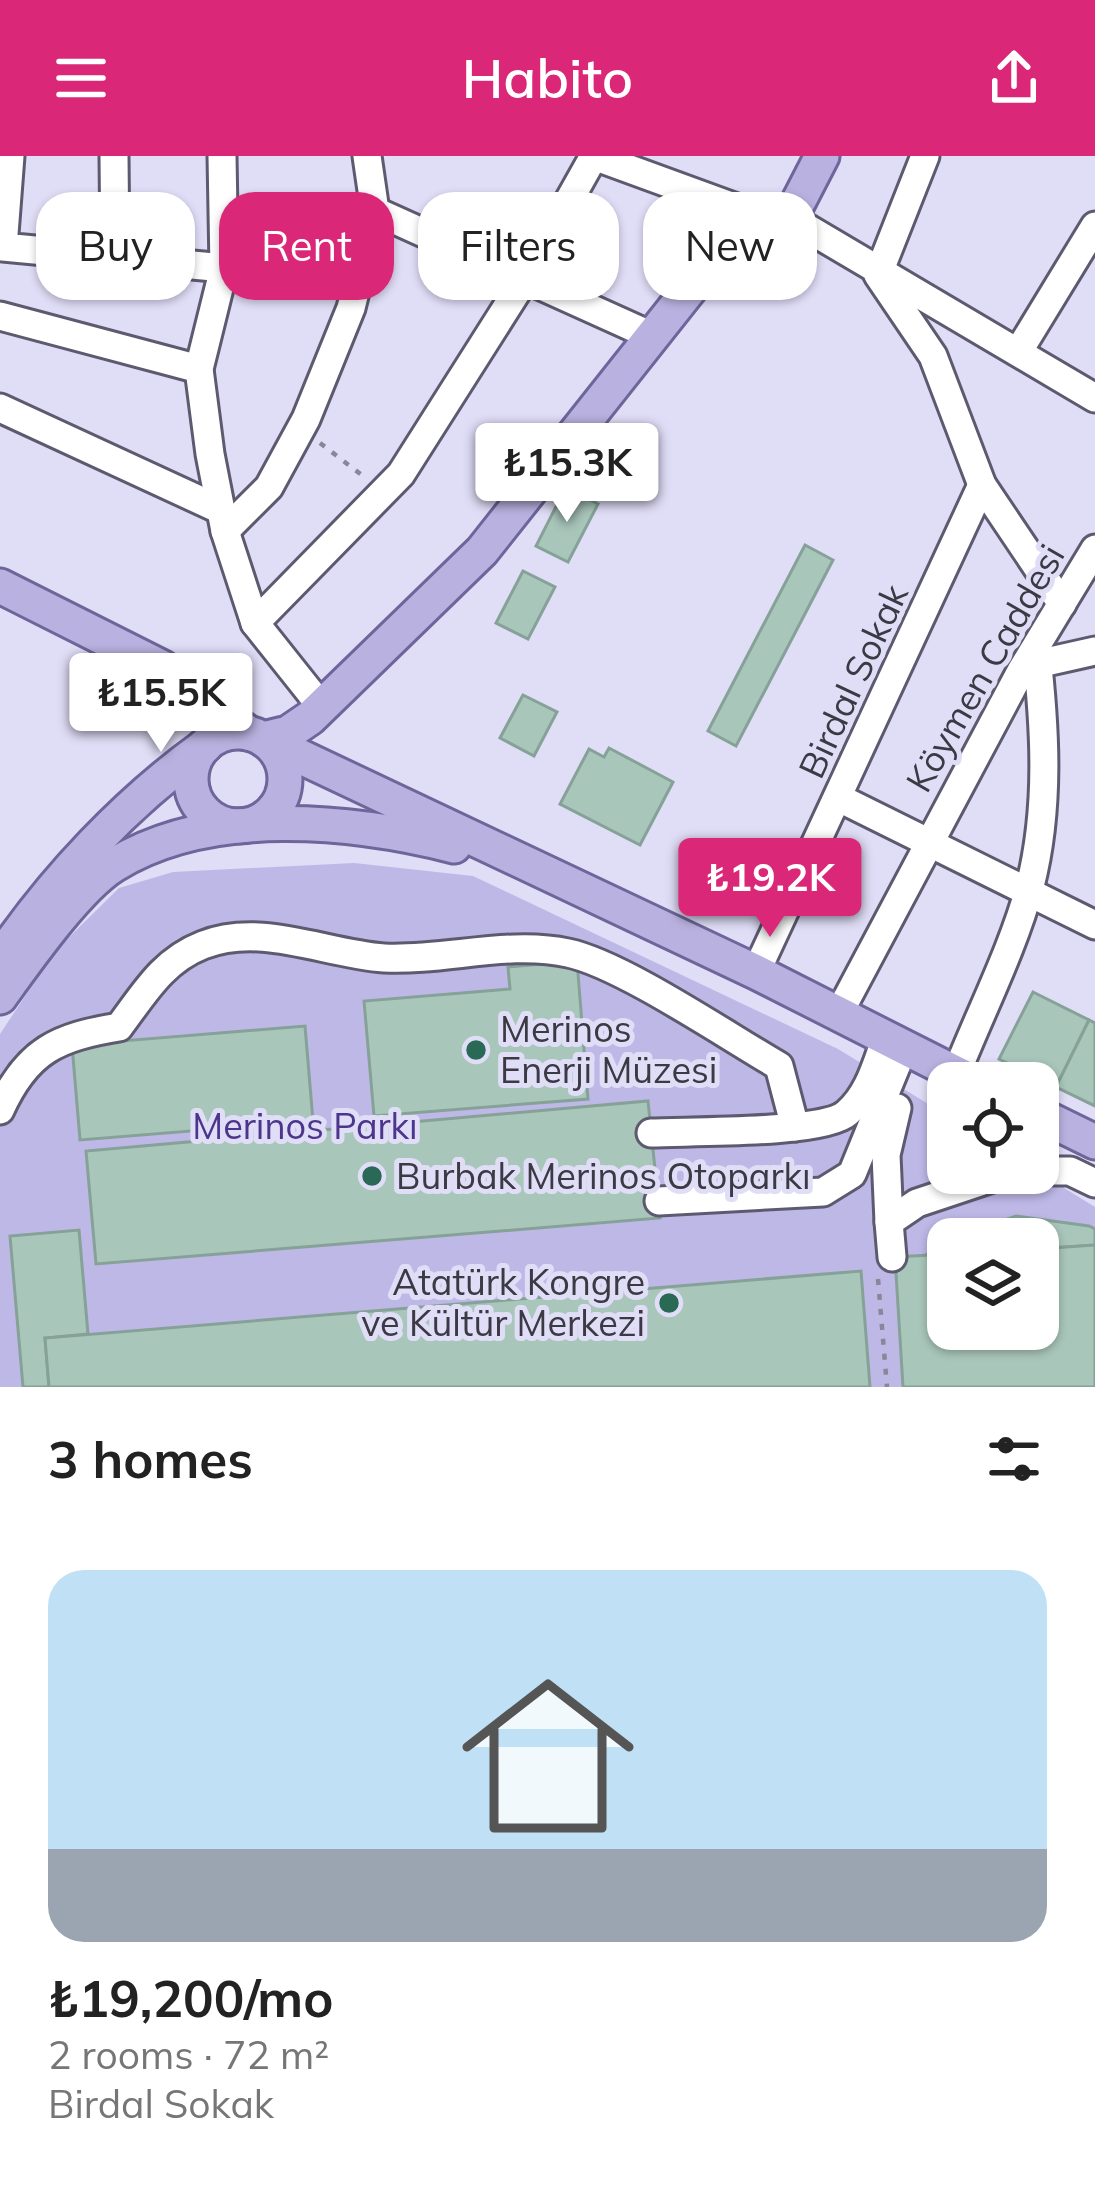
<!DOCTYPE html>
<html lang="en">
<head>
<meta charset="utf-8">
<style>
	body { margin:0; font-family:Mulish,sans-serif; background:#f6f6f6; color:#222; height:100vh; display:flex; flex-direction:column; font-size:45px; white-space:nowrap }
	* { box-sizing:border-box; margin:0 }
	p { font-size:39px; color:#767676 }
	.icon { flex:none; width:66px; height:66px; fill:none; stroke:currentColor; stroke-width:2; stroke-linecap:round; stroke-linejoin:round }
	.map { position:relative; height:1231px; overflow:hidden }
	.sheet { display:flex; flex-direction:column; background:#fff; flex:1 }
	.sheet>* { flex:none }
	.top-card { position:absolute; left:36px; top:36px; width:1023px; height:108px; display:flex; gap:24px }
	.buttons { position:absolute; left:927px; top:906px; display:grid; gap:24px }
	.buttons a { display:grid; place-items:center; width:132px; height:132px; border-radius:24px; background:#fff; box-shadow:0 3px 9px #0004; font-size:60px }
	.price { position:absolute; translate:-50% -102px; padding:0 27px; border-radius:12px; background:#fff; color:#222; font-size:39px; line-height:78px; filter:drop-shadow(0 3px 6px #0008) }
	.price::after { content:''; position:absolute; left:50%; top:72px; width:36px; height:27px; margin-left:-18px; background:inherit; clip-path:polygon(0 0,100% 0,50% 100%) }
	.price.on { background:#db2777; color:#fff }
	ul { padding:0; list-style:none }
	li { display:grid; align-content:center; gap:24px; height:636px; padding:0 48px }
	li+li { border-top:3px solid #e0e0e0 }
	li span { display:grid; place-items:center; height:372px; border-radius:36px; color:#555 }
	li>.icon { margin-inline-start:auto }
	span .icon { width:216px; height:216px; fill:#fffc; stroke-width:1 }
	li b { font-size:51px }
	h2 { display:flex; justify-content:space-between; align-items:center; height:144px; padding:0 48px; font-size:51px }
	.pill { padding:0 42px; border-radius:36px; background:#fff; box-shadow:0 3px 9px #0004; font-size:42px; line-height:108px }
	.pill.on { background:#db2777; color:#fff }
	header { display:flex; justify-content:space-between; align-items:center; height:156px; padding:0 48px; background:#db2777; color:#fff; font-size:54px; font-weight:600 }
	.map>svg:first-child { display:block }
</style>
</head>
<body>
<header><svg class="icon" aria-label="menu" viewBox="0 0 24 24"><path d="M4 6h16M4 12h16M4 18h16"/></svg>Habito<svg class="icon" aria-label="share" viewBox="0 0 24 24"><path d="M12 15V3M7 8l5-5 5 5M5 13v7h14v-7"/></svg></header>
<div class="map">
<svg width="1095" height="1231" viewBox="0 0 1095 1231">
	<rect width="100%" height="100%" fill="#e0ddf7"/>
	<path fill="#beb8e7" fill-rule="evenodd" d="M354 707 473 720 838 893 948 960V1017L1038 1016 1095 1051V1231H0V878L55 795 119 732 173 716ZM948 1083H1038V1173H948Z"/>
	<g fill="#a9c6bb" stroke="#86a298" stroke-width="3">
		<path d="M596 276 628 293 612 322 580 306Z"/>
		<path d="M566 331 598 348 568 406 536 390Z"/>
		<path d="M805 389 833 404 736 590 708 575Z"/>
		<path d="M523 415 555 431 528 483 496 467Z"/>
		<path d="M523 539 557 556 534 600 500 582Z"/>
		<path d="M609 592 673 626 640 689 560 648 589 593 604 601Z"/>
		<path d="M577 805 588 943 374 960 364 845 510 833 508 811Z"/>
		<path d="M1033 836 1089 864 1056 931 999 903Z"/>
		<path d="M1089 864 1095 867V950L1056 931Z"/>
		<path d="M305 870 313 965 80 984 72 889Z"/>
		<path d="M648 945 660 1062 96 1108 86 995Z"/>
		<path d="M1016 1060 1089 1070 1095 1073V1089L1038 1093V1083H949Z"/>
		<path d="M79 1074 88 1178 45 1182 49 1231H23L10 1080Z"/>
		<path d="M948 1083V1098L926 1099 936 1092Z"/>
		<path d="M1095 1089V1231H903L895 1101 948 1098V1173H1038V1093Z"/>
		<path d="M861 1115 870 1231H49L45 1182Z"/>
	</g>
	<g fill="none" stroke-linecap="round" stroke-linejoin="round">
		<g stroke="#5d5a70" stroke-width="33">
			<g id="minor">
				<path d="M10 0 3 91 224 112"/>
				<path d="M114 0 115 98"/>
				<path d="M222 0 224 112 199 213 210 298 225 375 255 467 321 550"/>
				<path d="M594 0 750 57"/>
				<path d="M925 0 878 119 933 200 982 329 1062 448"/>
				<path d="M375 55 652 180"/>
				<path d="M790 62 1095 242"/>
				<path d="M0 160 199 213"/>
				<path d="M1020 193 1095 70"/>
				<path d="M0 252 221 354"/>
				<path d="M225 375 269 331 306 263 351 152 375 55 367 0"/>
				<path d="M255 467 401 318 526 121 594 0"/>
				<path d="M1037 508 1095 495"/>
				<path d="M839 642 1095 769"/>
				<path d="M756 816 982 329"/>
				<path d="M838 859 1021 515 1095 393"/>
				<path d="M956 918C980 857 1013 793 1030 730 1050 652 1045 571 1036 492"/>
				<path d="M0 954C27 894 58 881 119 871 144 838 162 805 203 789 262 766 325 798 384 802 445 805 509 784 568 797 621 808 727 880 779 910L795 971"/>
				<path d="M651 977C688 975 824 978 847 957 869 938 876 909 886 882"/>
				<path d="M1038 1015H1070L1095 1027"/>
				<path d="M659 1045 823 1036 852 1018 904 891"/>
				<path d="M889 1066 886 999 897 952"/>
				<path d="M892 1101 889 1066 917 1047 1007 1017"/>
			</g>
		</g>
		<g stroke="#6e659a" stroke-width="39">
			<g id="major">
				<path d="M0 430 163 512 248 577"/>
				<circle cx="238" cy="623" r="47"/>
				<path d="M263 583 288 577 310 562 482 395 750 57 790 62 822 0"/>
				<path d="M263 583 756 816 975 927"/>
				<path d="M0 803C54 723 127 646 205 590"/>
				<path d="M0 841C26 805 77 732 114 709 209 650 351 664 454 690"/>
				<path d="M1038 958 1095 986"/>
			</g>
		</g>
		<g stroke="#888698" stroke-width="4.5" stroke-dasharray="6 9" stroke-linecap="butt">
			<path d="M320 287 363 320"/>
			<path d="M878 1123 887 1231"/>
		</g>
		<use href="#minor" stroke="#fff" stroke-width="27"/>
		<use href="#major" stroke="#b9b1df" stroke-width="33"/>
	</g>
	<g fill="#2a6956" stroke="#e0ddf7" stroke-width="4.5">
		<circle cx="476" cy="894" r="12"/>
		<circle cx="372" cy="1020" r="12"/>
		<circle cx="669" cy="1147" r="12"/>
	</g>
	<g text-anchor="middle" stroke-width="10" stroke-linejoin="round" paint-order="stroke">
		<g font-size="36" fill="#3b3944" stroke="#e0ddf7">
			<text transform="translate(985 512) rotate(-60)" y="13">Köymen Caddesi</text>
			<text transform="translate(853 525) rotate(-65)" y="13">Birdal Sokak</text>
		</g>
		<g font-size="36" fill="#3b3944" stroke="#e0ddf7" text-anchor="start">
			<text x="500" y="886">Merinos<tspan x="500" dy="41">Enerji Müzesi</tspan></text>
			<text x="396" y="1033">Burbak Merinos Otoparkı</text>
			<text x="645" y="1139" text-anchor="end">Atatürk Kongre<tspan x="645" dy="41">ve Kültür Merkezi</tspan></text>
		</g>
		<g font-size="36" fill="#4c368c" stroke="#e0ddf7">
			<text x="305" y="983">Merinos Parkı</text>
		</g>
	</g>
</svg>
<div class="buttons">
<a><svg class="icon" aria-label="locate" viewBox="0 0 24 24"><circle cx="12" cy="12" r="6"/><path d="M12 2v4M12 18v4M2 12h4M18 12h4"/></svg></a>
<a><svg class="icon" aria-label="layers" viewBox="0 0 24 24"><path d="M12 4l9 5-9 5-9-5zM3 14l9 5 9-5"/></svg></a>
</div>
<b class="price" style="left:567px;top:369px">₺15.3K</b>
<b class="price" style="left:161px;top:599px">₺15.5K</b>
<b class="price on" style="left:770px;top:784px">₺19.2K</b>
<div class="top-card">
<a class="pill">Buy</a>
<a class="pill on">Rent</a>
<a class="pill">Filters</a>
<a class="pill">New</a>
</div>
</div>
<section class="sheet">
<h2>3 homes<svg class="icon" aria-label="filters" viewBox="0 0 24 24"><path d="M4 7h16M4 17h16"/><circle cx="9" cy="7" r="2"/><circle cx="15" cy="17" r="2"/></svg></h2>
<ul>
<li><span style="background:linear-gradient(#bfe0f5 75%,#9aa5b1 0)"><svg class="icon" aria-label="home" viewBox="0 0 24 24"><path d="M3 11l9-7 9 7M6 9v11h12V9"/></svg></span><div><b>₺19,200/mo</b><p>2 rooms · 72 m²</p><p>Birdal Sokak</p></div></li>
</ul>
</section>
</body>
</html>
